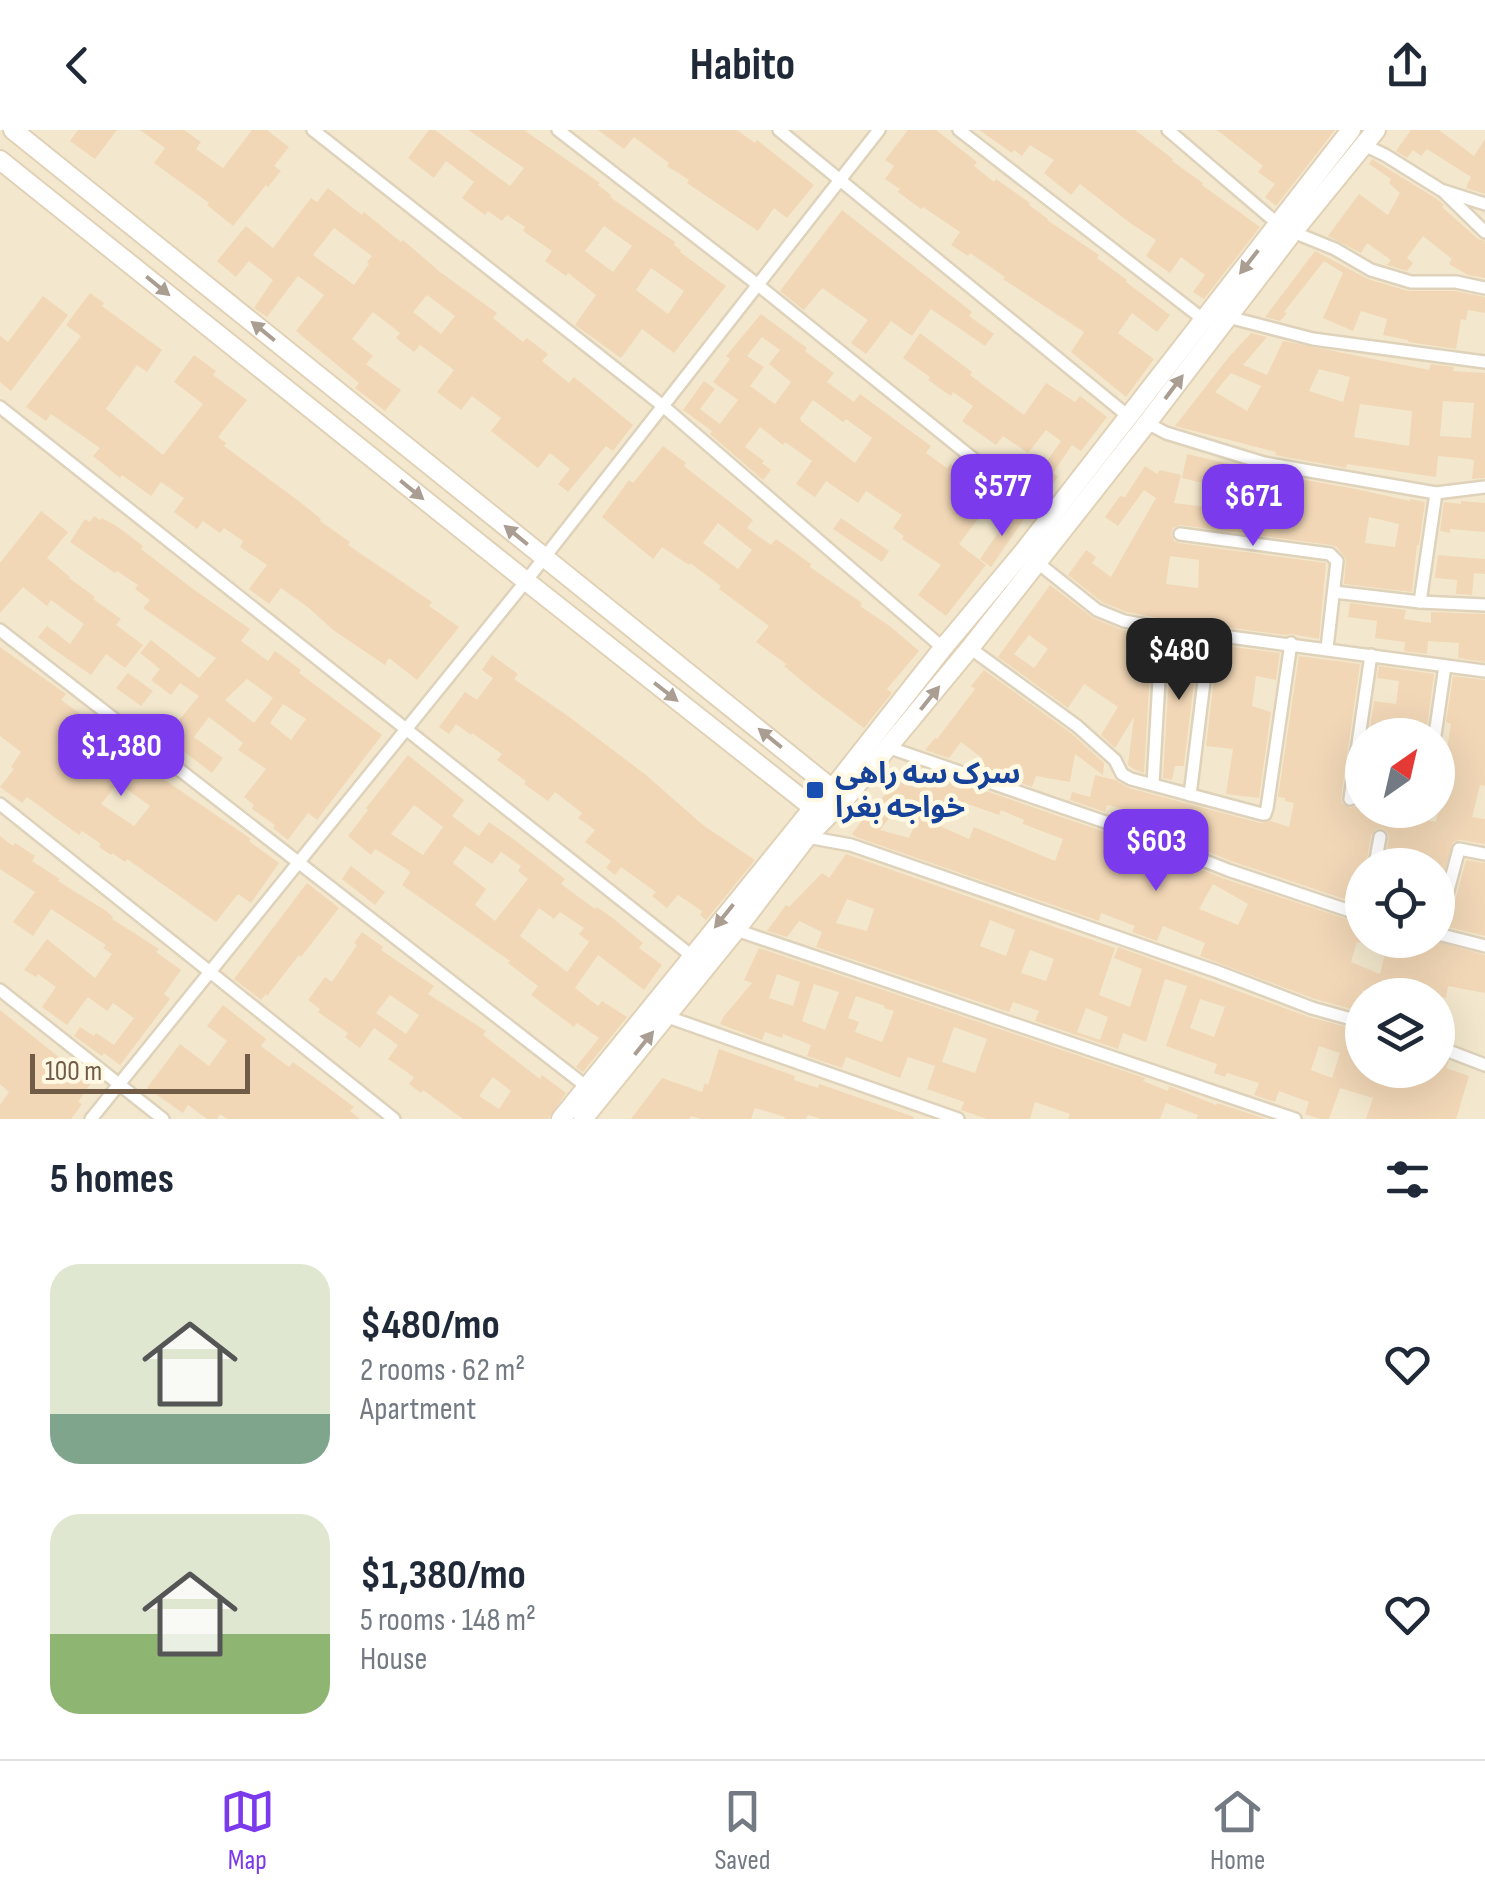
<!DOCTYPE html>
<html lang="en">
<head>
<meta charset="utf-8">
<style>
	body { margin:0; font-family:"Sofia Sans Condensed","Noto Sans Arabic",sans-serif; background:#f6f6f7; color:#1f2937; height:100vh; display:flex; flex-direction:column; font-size:38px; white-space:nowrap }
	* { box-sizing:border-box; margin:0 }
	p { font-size:32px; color:#747a83 }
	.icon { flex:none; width:55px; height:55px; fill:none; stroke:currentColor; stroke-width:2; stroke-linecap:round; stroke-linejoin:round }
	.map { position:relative; height:989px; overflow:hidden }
	.sheet { display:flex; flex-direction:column; background:#fff; flex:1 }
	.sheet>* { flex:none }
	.needle { width:65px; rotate:34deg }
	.buttons { position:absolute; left:1345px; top:588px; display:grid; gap:20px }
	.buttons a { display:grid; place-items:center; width:110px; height:110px; border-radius:50%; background:#fff; box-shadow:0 10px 40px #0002; font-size:50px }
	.scale { position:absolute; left:30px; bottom:25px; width:220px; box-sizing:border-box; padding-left:10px; border:5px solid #715c47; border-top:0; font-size:28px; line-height:35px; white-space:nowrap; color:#715c47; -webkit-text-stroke:8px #fff9e4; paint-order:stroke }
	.price { position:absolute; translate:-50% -85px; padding:0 22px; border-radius:20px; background:#7c3aed; color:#fff; font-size:32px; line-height:65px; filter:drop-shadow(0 2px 5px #0008) }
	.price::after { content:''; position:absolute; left:50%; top:60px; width:30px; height:22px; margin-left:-15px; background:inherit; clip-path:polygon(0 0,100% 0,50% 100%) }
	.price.current { background:#222; color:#fff }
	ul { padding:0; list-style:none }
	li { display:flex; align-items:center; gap:30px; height:250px; padding:0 50px }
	li span { display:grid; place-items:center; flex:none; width:280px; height:200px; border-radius:30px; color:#555 }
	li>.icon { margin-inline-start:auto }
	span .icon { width:120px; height:120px; fill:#fffc; stroke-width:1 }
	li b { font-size:42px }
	h2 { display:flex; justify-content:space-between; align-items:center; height:120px; padding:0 50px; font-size:42px }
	header { display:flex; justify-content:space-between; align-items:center; height:130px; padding:0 50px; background:#fff; font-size:45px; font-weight:700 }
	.tab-bar { display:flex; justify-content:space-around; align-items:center; height:140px; border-top:2px solid #e0e1e3; background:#fff; font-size:28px; color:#747a83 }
	.tab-bar a { display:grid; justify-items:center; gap:5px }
	.tab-bar .current { color:#7c3aed }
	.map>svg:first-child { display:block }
</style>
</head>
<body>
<header><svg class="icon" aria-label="back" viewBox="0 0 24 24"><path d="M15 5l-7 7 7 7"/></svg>Habito<svg class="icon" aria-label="share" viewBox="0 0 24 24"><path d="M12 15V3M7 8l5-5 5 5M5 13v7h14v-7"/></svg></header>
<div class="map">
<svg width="1485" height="989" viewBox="0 0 1485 989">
	<rect width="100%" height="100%" fill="#fcf5df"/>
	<path fill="#f3e8cd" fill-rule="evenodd" d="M0 0H1485V989H0ZM1362 605H1438V680H1362ZM1362 735H1438V810H1362ZM1362 865H1438V940H1362Z"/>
	<g fill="#f1d7b6" fill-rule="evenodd">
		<path d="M78 0H117L95 29 70 11Z"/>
		<path d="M140 0H184L201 12 196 19 223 38 252 0H267L289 17 274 36 281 41 268 57 266 55 233 96 207 75 209 73 154 33 165 18Z"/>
		<path d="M429 0H435L510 56 524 38 468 0H524L600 53 598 55 611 65 610 67 675 112 674 115 681 120 680 122 726 156 674 223 642 199 621 228 575 195 596 165 568 143 566 146 545 131 552 121 523 101 525 97 507 85 502 91 488 81 485 85 462 68 474 52 446 31 434 48 408 28ZM604 96 632 116 613 142 585 121ZM651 138 684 161 668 184 636 160Z"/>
		<path d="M598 0H737L755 13 757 10 814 55 787 88 774 78 758 101 687 53 689 50 667 36 669 33 634 7 624 19Z"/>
		<path d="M908 0H936L977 32 974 36 994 52 996 49 1030 73 1029 75 1048 89 1047 90 1099 125 1097 128 1127 150 1126 152 1170 185 1157 202 1132 183 1118 203 1154 229 1126 267 1071 222 1084 202 1003 149 1005 147 970 123 968 126 951 115 960 102 923 77 921 79 898 62 900 59 885 49 894 36 885 30Z"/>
		<path d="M979 0H1135L1173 29 1172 31 1203 53 1202 55 1260 97 1204 169 1193 162 1205 145 1181 127 1170 143 1146 126 1156 110 1130 93 1080 54 1071 65 1044 43 1054 30 1030 15 1022 26 1014 20 1012 23Z"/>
		<path d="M1217 0H1335L1276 76 1265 67 1275 54 1258 42 1263 36Z"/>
		<path d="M1411 0H1439L1474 26 1485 9V64L1466 58 1471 47 1427 19 1421 26 1413 20 1407 28 1396 21Z"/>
		<path d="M1372 29 1437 69 1444 75 1442 77 1478 109 1485 111V148L1468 145 1449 134 1452 129 1423 106 1407 128 1413 133 1407 141 1387 135 1391 130 1367 113 1361 123 1328 106 1359 64 1388 85 1400 63 1389 53 1391 49 1369 34Z"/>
		<path d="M328 58 362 85 364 82 374 90 401 112 403 110 440 142 497 183 493 188 523 212 527 208 548 224 542 231 569 253 574 247 633 295 613 321 606 316 568 362 558 354 570 339 550 323 538 338 491 301 501 288 472 266 461 280 437 262 454 240 420 215 414 222 396 208 400 203 373 182 352 209 373 226 366 234 401 260 385 281 355 258 359 253 296 201 324 165 298 146 267 187 254 178 273 150 249 131 236 147 217 131 246 96 273 118 311 68 317 72ZM334 98 372 126 367 132 369 134 354 155 313 125ZM427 165 455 186 441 204 413 182Z"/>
		<path d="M842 80 972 182 969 186 994 204 985 216 931 179 912 206 891 191 866 224 851 213 868 190 822 158 804 180 780 161Z"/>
		<path d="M1315 121 1368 149 1408 161H1455L1485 167V183L1468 180 1466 190 1461 189 1456 219 1408 212V210L1383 205 1387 189 1361 181 1353 201 1323 188 1343 143 1324 131 1284 182 1287 183 1280 191 1265 187Z"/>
		<path d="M90 163 104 173 102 176 162 220 147 242 137 235 106 279 163 325 203 274 174 252 194 225 216 241 213 245 247 270 218 307 226 313 224 316 300 372 321 389 320 391 350 412 348 415 432 472 429 476 459 497 417 550 389 528 385 535 333 500 309 478 281 458 269 474 249 459 267 435 240 417 243 411 224 398 220 403 203 391 197 399 174 382 184 368 161 352 151 366 122 345 120 348 93 326 100 318 51 284 46 291 26 277 81 206 66 195Z"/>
		<path d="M43 166 68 185 11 261 0 252V206L8 212Z"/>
		<path d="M761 184 807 218 805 221 834 243 827 252 854 272 860 264 931 316 926 323 947 338 951 334 994 368 959 414 986 435 946 486 918 465 941 435 902 409 904 406 893 398 902 385 866 361 858 373 826 351 815 367 796 354 812 331 785 312 783 315 760 297 745 317 764 331 762 333 771 340 763 350 710 304 712 301 683 280 704 251 715 259 700 279 720 294 738 270 713 252 730 229 726 226ZM762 207 780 220 769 234 791 252 775 274 750 256 764 237 747 226ZM813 270 843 292 846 289 872 308 855 333 801 291 800 288Z"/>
		<path d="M920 203 972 242 970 245 1024 285 1046 253 1075 272 1080 266 1107 287 1081 321 1072 315 1053 343 1058 347 1042 367 1029 357 1061 311 1046 300 1028 323 1003 306 996 315 962 291 973 276 953 262 951 266 928 250 930 247 903 228Z"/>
		<path d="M1251 203 1267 207 1243 235 1267 245 1283 211 1429 240 1431 234 1454 237 1453 241 1485 243V348L1472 349 1474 331 1470 329 1438 326 1436 347 1347 334 1346 338 1275 325 1276 322 1175 296 1228 228ZM1319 239 1350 247 1343 272 1309 261ZM1231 243 1261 256 1247 281 1215 262ZM1443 271 1474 273 1471 308 1440 306ZM1360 274 1412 281 1409 316 1354 307Z"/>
		<path d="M663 316 686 333 684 336 753 390 747 398 771 415 776 409 811 434 810 437 862 473 860 476 891 497 919 521 887 559 892 563 864 598 814 561 784 536 786 534 756 512 769 496 719 459 721 456 690 433 689 435 662 417 653 429 602 387 629 350 633 353ZM718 393 752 420 738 439 703 413Z"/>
		<path d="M1187 324 1262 342 1356 359 1410 371V369L1425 372 1419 415H1417L1412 462 1344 454 1346 429 1337 417 1331 415 1180 395 1173 398 1171 404 1174 411 1179 413 1326 433 1319 509 1291 504 1286 505 1163 489 1127 482 1102 472 1068 445 1086 420 1096 427 1092 433 1111 447 1156 368 1144 360 1118 396 1105 387 1120 366 1125 367 1145 336 1157 344 1160 340 1181 345 1174 373 1206 377 1211 355 1182 348ZM1369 387 1399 394 1395 417 1365 413ZM1170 426 1199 430 1198 458 1166 454Z"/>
		<path d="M1461 371 1485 373V402L1450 399V403L1440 401 1444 372 1461 374Z"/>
		<path d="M41 381 68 402 47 428 70 447 69 448 95 467 93 469 121 489 116 495 143 515 125 538 106 524 91 545 52 518 38 507 47 496 70 514 84 494 51 470 47 476 23 457 0 483V433Z"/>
		<path d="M1013 381 1024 389 991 437 980 429Z"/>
		<path d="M94 386 100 390 102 388 118 397 143 416 141 419 193 459 250 499 241 511 268 531 275 521 301 540 299 543 382 605 317 690 308 683 288 710 273 698 275 695 252 679 254 675 244 667 266 639 238 620 243 613 209 587 194 607 223 628 212 643 165 607 199 566 180 553 171 565 151 550 160 539 140 523 151 510 199 548 216 528 143 478 150 470 135 459 138 455 117 441 115 443 70 412 85 389 90 392ZM247 549 273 568 254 593 225 570ZM283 574 306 589 291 610 270 593Z"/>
		<path d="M841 388 889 421 882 432 833 399Z"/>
		<path d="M1438 425 1485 429V444L1474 443 1472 465 1456 464 1457 450 1435 448Z"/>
		<path d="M1050 455 1093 488 1122 500 1152 506 1144 643 1135 640 1128 635 1134 587 1115 618 1101 605 1118 577 1084 554 1068 578 998 527ZM1029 505 1048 519 1034 538 1014 524Z"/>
		<path d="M1350 473 1406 480 1404 489 1431 493V482L1485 484V532L1458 528 1459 513 1428 511 1427 524 1404 521 1405 512 1375 508 1377 491 1348 487Z"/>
		<path d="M1171 509 1199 512 1184 634V636H1175L1172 650 1163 648Z"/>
		<path d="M1218 515 1280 523 1276 550 1256 546 1252 576 1271 582 1259 668 1226 664 1233 619 1206 616Z"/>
		<path d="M0 517 66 564 61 570 89 590 91 587 105 597 96 610 139 639 146 630 165 644 162 648 251 709 249 711 279 733 251 773 238 764 216 792 127 729 125 732 112 723 111 725 99 717 101 714 82 701 79 705 27 667 22 673 0 657 14 639 11 637 21 622 0 606ZM118 653 150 676 134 696 101 674Z"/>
		<path d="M492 525 518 544 514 549 568 586 646 645 703 695 755 730 706 790 700 785 702 781 678 765 667 778 652 766 656 762 621 737 615 745 606 738 611 731 585 712 595 700 578 688 582 683 555 662 548 671 524 654 526 651 497 630 502 624 472 603 471 605 456 594 449 604 439 597 465 562 477 570 493 548 482 540Z"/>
		<path d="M1299 526 1360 534 1341 668 1342 673 1350 678 1357 676 1362 648V680H1394L1419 684 1418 689 1436 692 1450 619H1447L1451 594 1446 592 1453 546 1485 550V656L1480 655 1472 687 1485 689V714L1460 710 1453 712 1438 763V735L1385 733 1389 708 1388 703 1383 698 1376 699 1371 705 1366 735H1362V758L1359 774 1231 731 1131 691 1134 681 1107 675 1105 682 1070 670 1072 662 1090 667 1095 645 1115 650 1129 658 1260 693 1271 691 1289 697 1294 673 1285 671V668L1278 667Z"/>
		<path d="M1379 536 1434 544 1426 605H1369L1374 571 1396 574 1399 551 1377 548Z"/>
		<path d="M984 540 1071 603 1104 633 1103 645 1075 624 1070 652 1036 646 1032 657 978 638 982 628 961 612 949 628 925 620 935 608 937 609 975 559 971 556Z"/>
		<path d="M128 543 153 561 141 576 116 558Z"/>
		<path d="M408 625 464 670 452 686 479 706 489 692 516 711 565 749 561 754 595 779 597 777 614 789 643 813 639 818 662 835 644 860 598 825 575 858 598 876 602 871 627 887 583 942 576 937 599 908 577 893 574 897 531 865 538 856 508 833 510 831 402 755 410 743 408 740 375 719 371 725 348 706 368 680 366 678ZM414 675 443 697 423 725 391 704ZM465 716 492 734 501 722 521 736 518 741 528 749 495 791 475 775 486 759 453 733ZM539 778 554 789 560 782 584 798 579 804 589 812 567 842 520 806Z"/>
		<path d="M907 634 1111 704 1225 749 1362 794V812L1363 810H1431L1485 825V863L1448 856 1446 868 1413 862 1412 865H1374L1362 860V882L1315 869 1200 826 1205 813 1163 796 1157 811 1132 802 1135 796 1101 783 1099 791 856 707 852 704 870 680 872 682ZM965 673 999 685 1001 680 1024 690 1023 694 1063 709 1055 731 974 697 969 709 942 697 952 675 963 679ZM899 675 920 684 909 708 880 700ZM1213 754 1248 774 1238 795 1199 779ZM1357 812 1386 820 1380 844 1351 832Z"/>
		<path d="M0 706 13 716 15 713 35 726 32 731 60 749 58 751 106 781 113 787 112 789 159 819 156 822 181 840 164 864 170 869 120 935 104 923 102 926 74 906 80 897 94 906 96 903 114 915 134 888 113 873 107 881 88 867 67 895 42 877 56 857 38 844 36 847 24 840 47 809 95 848 112 824 103 818 106 815 51 779 33 806 13 792 35 762 0 739Z"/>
		<path d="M846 724 1115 818 1099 865 1130 877 1142 839 1114 828 1118 817 1309 887 1362 901V940H1438V927L1449 931 1446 938 1469 946 1456 989H1366L1373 968 1340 958 1329 989H1320L1305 984 1309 972 1279 961 1275 972 1254 965 1259 953 1227 943 1225 947 1214 943 1217 934 1166 916 1187 856 1165 849 1146 912 1123 903 1118 919 1035 891 1039 881 1013 872 1009 882 816 817 822 802 799 791 787 807 767 801 786 775 789 777 822 743 829 748ZM847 769 874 779 867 801 836 793ZM990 790 1015 800 1006 826 980 816ZM1030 820 1054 829 1046 851 1021 843ZM1200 869 1225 877 1214 907 1190 898ZM1086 878 1108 887 1100 910 1077 902ZM1319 916 1340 923 1332 948 1311 940Z"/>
		<path d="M1466 730 1485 733V806L1448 797Z"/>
		<path d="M351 736 385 762 375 775 342 749Z"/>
		<path d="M307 753 339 778 301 827 299 825 267 866 266 864 261 870 234 849Z"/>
		<path d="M362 802 383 817 381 820 434 856 428 864 486 901 483 905 540 949 542 945 566 963 548 989H463L423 960 421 963 409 954 414 947 388 929 398 915 374 898 360 918 345 907 348 903 318 882 320 879 308 870 325 847 332 852 357 815 354 813ZM390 865 419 885 406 904 376 883ZM493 947 511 961 499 979 479 966Z"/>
		<path d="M759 818 1145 948 1143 951 1168 961 1169 956 1216 975 1217 973 1266 989H1196L1198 985 1166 973 1160 989H1068L1070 984 1035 972 1030 989H987L961 980 964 972 927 959 935 936 908 927 900 948 846 927 842 938 807 926 811 915 783 904 782 908 765 902 762 910 720 894 724 886 752 853 744 850ZM777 844 800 852 793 876 769 868ZM814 854 839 862 825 900 802 891ZM856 866 885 876 884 878 894 881 882 912 855 902 859 892 848 888ZM954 897 987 909 975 943 942 932Z"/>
		<path d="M223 875 266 909 261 916 289 937 293 932 326 956 354 977 350 981 360 989H227L220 984 217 989H207L188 975 183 983 147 958 180 914 209 936 227 911 207 896Z"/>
		<path d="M0 880 65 932 64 934 91 953 78 972 82 974 71 989H0V975L9 962 0 954Z"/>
		<path d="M719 919 795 946 794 950 818 958 819 954 834 959 914 987 913 989H821L808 985 806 989H784L785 987 755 978 751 989H701L691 986 689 989H631L662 948 702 962 705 953 708 955Z"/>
	</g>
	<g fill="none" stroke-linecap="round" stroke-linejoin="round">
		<g stroke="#dfd2bb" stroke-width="16">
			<g id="street">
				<path d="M313 0 663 276 943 518"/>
				<path d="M558 0 758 155 1048 389"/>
				<path d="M779 0 1128 286"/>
				<path d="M959 0 1204 190"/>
				<path d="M1168 0 1278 94"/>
				<path d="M1364 15 1385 25 1441 60 1485 74"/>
				<path d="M1444 62 1485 102"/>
				<path d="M1293 102 1335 119 1371 140 1411 152H1456L1485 158"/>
				<path d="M1228 187 1313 209 1485 232"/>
				<path d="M0 277 692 826"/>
				<path d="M1147 293 1166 303 1264 333 1436 363 1485 357"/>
				<path d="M1180 404 1330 424 1337 431 1327 518"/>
				<path d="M1038 433 1097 480 1124 491 1162 498 1485 541"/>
				<path d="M1334 462 1420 472 1485 475"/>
				<path d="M1420 472 1436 363"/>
				<path d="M0 500 587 957"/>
				<path d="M970 518 1077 596 1115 630 1122 644 1131 649 1262 684H1265L1267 678 1291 513"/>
				<path d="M1435 605 1445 536"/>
				<path d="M890 618 1114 695 1228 740 1362 785"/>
				<path d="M1153 654 1162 498"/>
				<path d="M1190 665 1210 503"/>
				<path d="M1350 669 1371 525"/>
				<path d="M0 674 394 989"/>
				<path d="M807 707 851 715 1218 842 1312 878 1362 892"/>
				<path d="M1375 735 1380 707"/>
				<path d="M1438 798 1459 719 1485 724"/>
				<path d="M736 800 1295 989"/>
				<path d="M1438 804 1485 816"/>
				<path d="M0 860 163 989"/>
				<path d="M665 886 958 989"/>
				<path d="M1438 917 1485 935"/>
				<path d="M91 989 526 451 879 0"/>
			</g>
		</g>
		<g stroke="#e1d1b6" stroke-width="22">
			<g id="secondary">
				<path d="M13 0 841 666"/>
				<path d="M0 30 526 451 821 684"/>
				<path d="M561 989 813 678 833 658 943 518 1024 421 1351 0"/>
				<path d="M583 989 736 800 807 707 845 669 970 518 1147 293 1293 102 1376 0"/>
			</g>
		</g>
		<use href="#street" stroke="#fff" stroke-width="11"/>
		<use href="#secondary" stroke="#fff" stroke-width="18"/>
	</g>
	<defs><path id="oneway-solid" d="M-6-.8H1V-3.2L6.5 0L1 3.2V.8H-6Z" transform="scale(2.5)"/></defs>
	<g fill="#aa9d91">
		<use href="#oneway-solid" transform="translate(1249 132) rotate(128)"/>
		<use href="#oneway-solid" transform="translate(158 156) rotate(39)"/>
		<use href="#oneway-solid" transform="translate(263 201) rotate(-141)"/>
		<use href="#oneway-solid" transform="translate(1174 257) rotate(-53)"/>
		<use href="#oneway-solid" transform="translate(412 360) rotate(39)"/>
		<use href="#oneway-solid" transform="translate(516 405) rotate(-141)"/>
		<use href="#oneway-solid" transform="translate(666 562) rotate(38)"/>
		<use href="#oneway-solid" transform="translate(930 568) rotate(-51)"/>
		<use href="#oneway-solid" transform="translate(770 608) rotate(-141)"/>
		<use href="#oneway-solid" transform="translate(724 786) rotate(129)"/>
		<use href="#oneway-solid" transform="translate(644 913) rotate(-51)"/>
	</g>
	<rect fill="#1a4fb4" stroke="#fff9e4" stroke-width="4" x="805" y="650" width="20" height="20" rx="5"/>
	<g text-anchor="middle" stroke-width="9" stroke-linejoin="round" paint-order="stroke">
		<g font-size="30" font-weight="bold" fill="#164399" stroke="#fff9e4" text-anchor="start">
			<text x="835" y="653">سرک سه راهی<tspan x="835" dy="34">خواجه بغرا</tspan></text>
		</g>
	</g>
</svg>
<div class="buttons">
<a><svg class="needle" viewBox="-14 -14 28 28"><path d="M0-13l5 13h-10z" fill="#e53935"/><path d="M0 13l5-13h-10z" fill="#747a83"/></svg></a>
<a><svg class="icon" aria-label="locate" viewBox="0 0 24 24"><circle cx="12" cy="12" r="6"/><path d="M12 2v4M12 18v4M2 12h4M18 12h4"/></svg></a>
<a><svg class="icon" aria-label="layers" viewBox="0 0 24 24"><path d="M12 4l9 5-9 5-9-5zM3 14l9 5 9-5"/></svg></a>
</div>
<div class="scale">100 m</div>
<b class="price" style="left:1002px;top:409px">$577</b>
<b class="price" style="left:1253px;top:419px">$671</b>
<b class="price current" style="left:1179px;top:573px">$480</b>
<b class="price" style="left:121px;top:669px">$1,380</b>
<b class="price" style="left:1156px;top:764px">$603</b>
</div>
<section class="sheet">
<h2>5 homes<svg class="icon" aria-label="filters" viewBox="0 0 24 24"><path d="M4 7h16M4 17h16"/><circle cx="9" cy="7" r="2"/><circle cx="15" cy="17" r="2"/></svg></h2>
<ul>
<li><span style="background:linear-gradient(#dfe7d0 75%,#7fa58c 0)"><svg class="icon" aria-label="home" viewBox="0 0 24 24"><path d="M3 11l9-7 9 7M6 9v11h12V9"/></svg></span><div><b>$480/mo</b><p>2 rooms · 62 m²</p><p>Apartment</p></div><svg class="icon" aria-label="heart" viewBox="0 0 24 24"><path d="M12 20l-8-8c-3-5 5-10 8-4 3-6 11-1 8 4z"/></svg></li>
<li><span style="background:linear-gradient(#dfe7d0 60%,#8fb573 0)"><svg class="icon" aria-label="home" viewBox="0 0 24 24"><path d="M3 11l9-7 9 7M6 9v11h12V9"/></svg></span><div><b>$1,380/mo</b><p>5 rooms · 148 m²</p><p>House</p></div><svg class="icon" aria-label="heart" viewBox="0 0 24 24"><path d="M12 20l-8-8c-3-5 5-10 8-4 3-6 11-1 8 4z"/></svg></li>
</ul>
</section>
<nav class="tab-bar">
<a class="current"><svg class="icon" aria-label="map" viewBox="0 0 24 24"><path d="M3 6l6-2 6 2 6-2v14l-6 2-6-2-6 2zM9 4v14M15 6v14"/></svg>Map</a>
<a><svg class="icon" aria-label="saved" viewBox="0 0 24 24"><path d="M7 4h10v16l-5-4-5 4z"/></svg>Saved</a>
<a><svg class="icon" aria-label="home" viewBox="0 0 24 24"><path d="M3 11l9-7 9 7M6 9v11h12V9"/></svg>Home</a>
</nav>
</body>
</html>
